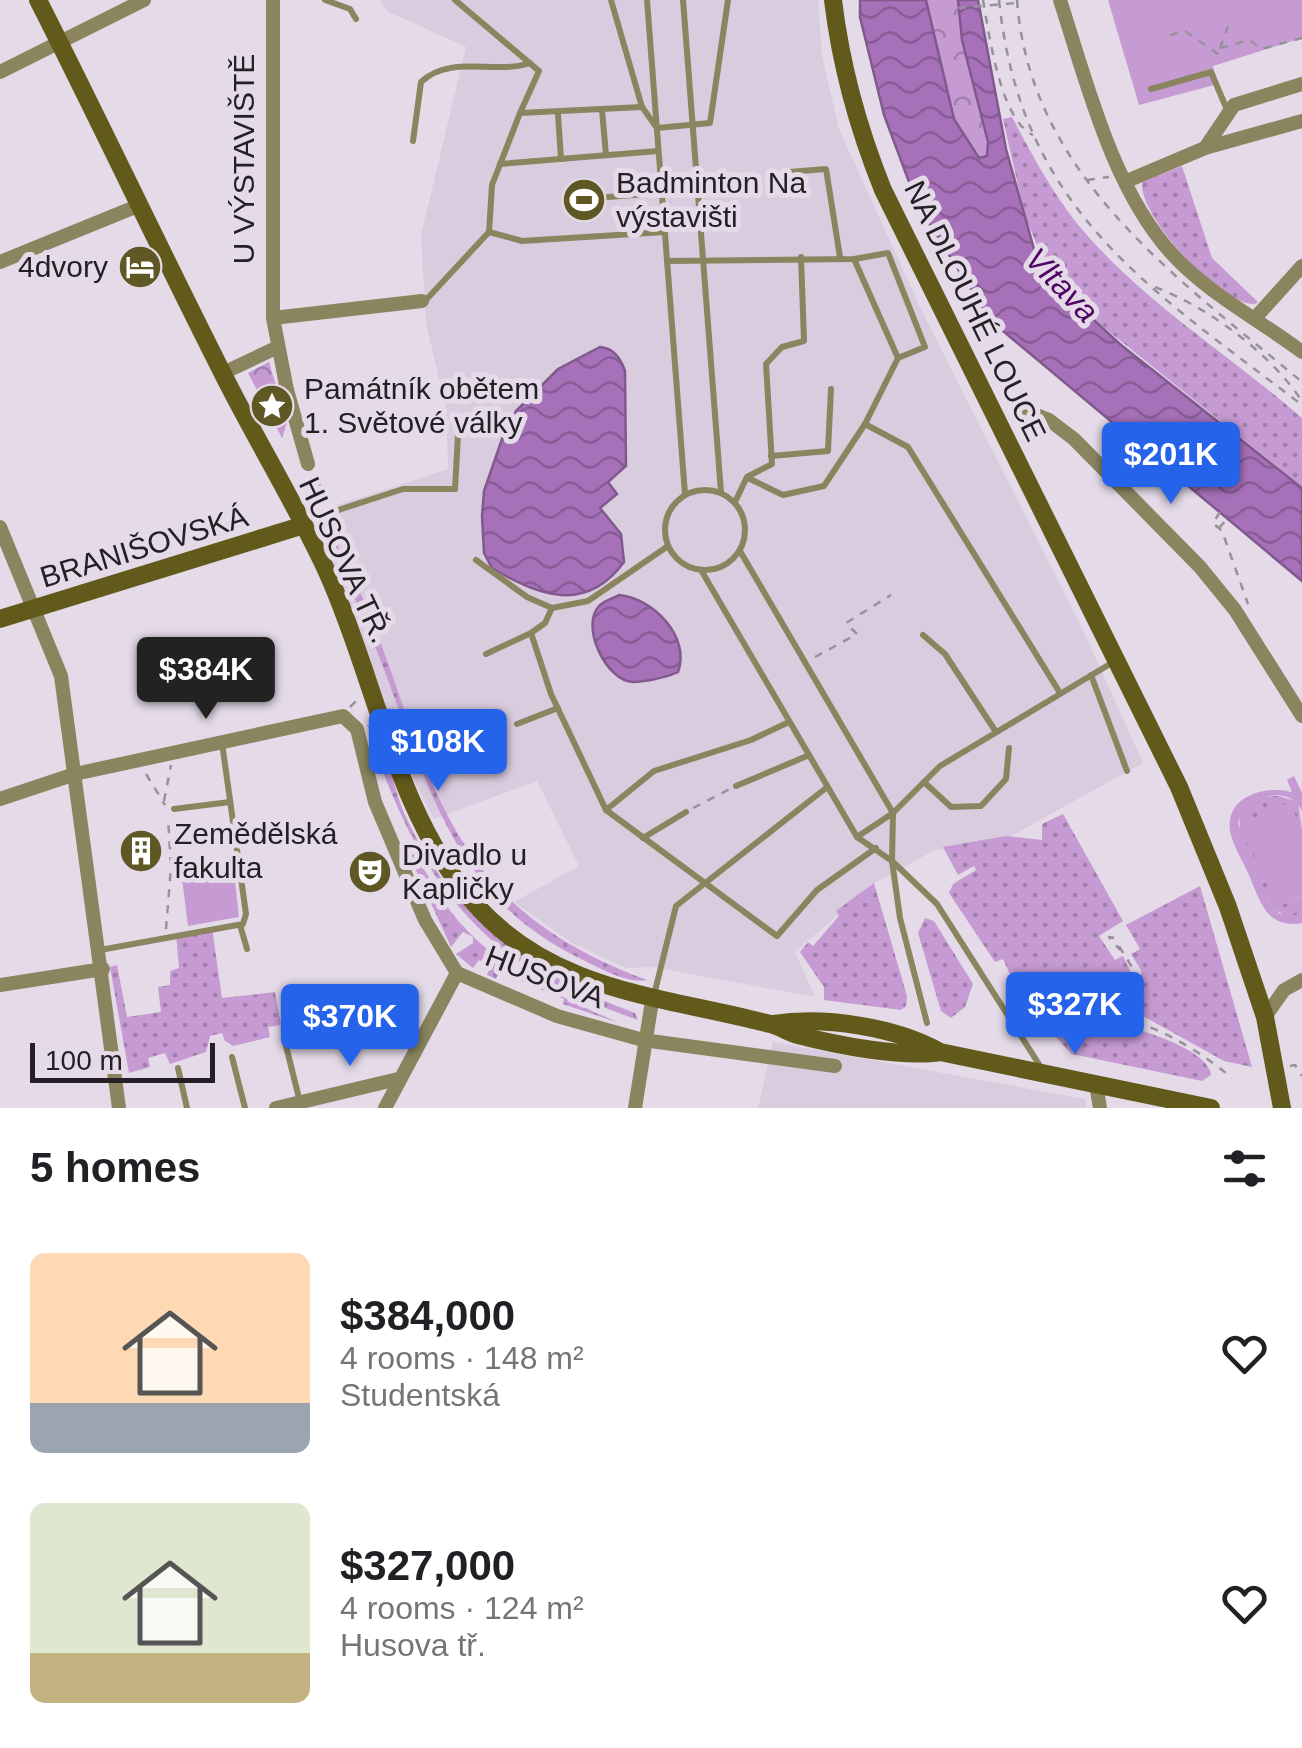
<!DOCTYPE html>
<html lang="en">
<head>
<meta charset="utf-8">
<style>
	body { margin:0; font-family:Arial,sans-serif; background:#f6f6f6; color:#202124; height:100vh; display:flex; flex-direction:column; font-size:38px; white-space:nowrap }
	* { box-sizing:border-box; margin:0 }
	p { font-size:32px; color:#757577 }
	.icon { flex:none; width:55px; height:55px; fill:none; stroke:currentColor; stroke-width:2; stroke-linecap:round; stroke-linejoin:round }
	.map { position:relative; height:1108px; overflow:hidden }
	.drawer { display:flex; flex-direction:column; background:#fff; flex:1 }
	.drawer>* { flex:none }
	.scale { position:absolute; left:30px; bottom:25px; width:185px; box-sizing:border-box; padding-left:10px; border:5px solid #242025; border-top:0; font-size:28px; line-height:35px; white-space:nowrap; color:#242025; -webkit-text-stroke:8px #e4dae8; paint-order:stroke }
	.price { position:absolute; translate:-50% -85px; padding:0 22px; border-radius:10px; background:#2563eb; color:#fff; font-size:32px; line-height:65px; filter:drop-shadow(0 2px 5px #0008) }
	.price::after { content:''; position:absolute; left:50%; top:60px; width:30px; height:22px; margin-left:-15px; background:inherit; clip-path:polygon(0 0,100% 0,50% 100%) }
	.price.active { background:#222; color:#fff }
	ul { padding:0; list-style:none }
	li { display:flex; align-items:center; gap:30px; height:250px; padding:0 30px }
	li span { display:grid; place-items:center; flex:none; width:280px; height:200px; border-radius:15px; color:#555 }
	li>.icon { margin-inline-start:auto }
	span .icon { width:120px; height:120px; fill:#fffc; stroke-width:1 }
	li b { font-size:42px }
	h2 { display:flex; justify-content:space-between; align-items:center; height:120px; padding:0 30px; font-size:42px }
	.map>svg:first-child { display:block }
</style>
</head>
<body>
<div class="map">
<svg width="1302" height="1108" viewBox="0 0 1302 1108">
	<defs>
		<pattern id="grass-dots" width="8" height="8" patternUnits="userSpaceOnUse" patternTransform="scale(2.5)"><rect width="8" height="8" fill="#c69bd4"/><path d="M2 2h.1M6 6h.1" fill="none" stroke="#a17eac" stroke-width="1.8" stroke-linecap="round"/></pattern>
		<pattern id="park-crowns" width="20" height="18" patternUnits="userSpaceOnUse" patternTransform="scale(2.5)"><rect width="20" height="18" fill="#c69bd4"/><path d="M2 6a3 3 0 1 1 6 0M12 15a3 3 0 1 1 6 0" fill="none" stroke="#a17eac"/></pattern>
		<pattern id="water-waves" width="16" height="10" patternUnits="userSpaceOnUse" patternTransform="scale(2.5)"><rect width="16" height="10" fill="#a771b9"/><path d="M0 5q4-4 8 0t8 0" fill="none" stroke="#885c96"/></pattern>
	</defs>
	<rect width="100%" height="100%" fill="#e4dae8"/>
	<g fill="#daccdf">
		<path d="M380 0H818L822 56 839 129 922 311 1082 628 1143 763 1009 837 935 850 875 883 795 952 815 997 652 967 626 968 572 943 514 902 579 866 537 781 434 819 415 783 309 514 448 469 446 409 426 323 421 235 466 47 387 11Z"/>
		<path d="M773 1042 1085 1099 1087 1108H758Z"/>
	</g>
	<g fill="url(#grass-dots)">
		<path d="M1012 117C1034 158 1055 199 1086 234 1149 306 1231 356 1302 418V487L1086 313 1050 277 1025 216 1003 119Z"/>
		<path d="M1182 166 1212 258 1258 302 1255 304C1221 306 1138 216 1142 182Z"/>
		<path d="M325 523C438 716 398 888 647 980 628 984 601 969 583 960 462 903 432 799 389 683 371 633 349 585 326 536Z"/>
		<path d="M367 724C387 744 393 789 405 815 451 917 533 976 635 1013L638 1020C483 968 414 878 367 724Z"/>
		<path d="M1279 796 1298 802 1302 830 1288 802 1279 906 1302 896V915C1294 917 1286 917 1279 912 1265 905 1261 884 1255 871 1240 838 1221 796 1279 796Z"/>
		<path d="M1063 814 1123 921 1099 936 1115 960 1123 956C1132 974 1144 994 1128 1012L1044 1007 1016 993 1042 981 1112 979 1111 974 1041 976 1011 987 1013 981 1003 959 995 962 949 893 953 884 976 870 974 866 958 875 943 847 1006 836 1042 840V824Z"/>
		<path d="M404 844C427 867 440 902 463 926 505 972 563 998 619 1023L563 1004 564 999 499 972 496 979 487 975 490 966 479 960 473 968 456 954 473 943V937L463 932 451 947Z"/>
		<path d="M874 883 907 996 906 1006 901 1010 824 1000V987L800 952 808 942 813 946 839 916 836 911Z"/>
		<path d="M1200 886 1252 1067 1224 1061 1143 1016 1141 970 1131 954 1140 949 1126 925Z"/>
		<path d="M925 918 934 921 973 984 965 1007 951 1018 941 1011 918 933Z"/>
		<path d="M212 928 222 998 275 992 281 1025 268 1027 270 1037 233 1046 225 1041 222 1033 210 1036 206 1052 170 1064 165 1053 148 1058 150 1067 129 1073 110 967 117 965 127 1017 161 1012 158 987 170 985V971L179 968 176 933Z"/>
		<path d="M1086 1019C1114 1021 1207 1044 1211 1075L1202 1081 1072 1054 1046 1027 1053 1021Z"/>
	</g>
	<g fill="url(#park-crowns)">
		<path d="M926 0H958L962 40 988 142 987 157 979 159 954 119Z"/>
		<path d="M269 362 287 423 282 438 248 373Z"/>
	</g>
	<g fill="#c69bd4">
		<path d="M1108 0H1302V38L1213 66 1218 84 1139 105Z"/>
		<path d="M1294 776 1302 793V811C1288 782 1246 797 1238 823L1268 902 1280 914 1302 915V923C1291 925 1281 924 1272 917 1260 907 1255 889 1249 875 1243 861 1233 846 1230 831 1225 796 1266 785 1292 792L1287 780Z"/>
		<path d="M1289 802 1302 830V896L1278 907 1240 825Z"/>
		<path d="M233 863 239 917 188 926 181 870Z"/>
	</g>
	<g fill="url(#water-waves)" stroke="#80598d" stroke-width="2.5">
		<path d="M860 0H926L954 119 979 158 987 156 988 142 962 40 958 0H978L1006 149 1034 249 1048 278 1121 345 1302 488V581L991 321 918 206 884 115 860 17Z"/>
		<path d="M600 347C613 348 621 359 625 371L626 466 608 482 617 494 600 508 621 534 624 562C586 614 538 596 492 568L484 553 482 516 484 491 503 436 516 411 558 369Z"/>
		<path d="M619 595C653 598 691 637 678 672 668 677 645 682 633 682 606 681 580 626 599 606 603 601 614 598 619 595Z"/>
	</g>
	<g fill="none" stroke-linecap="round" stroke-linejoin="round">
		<g stroke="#98919b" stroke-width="2.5" stroke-dasharray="8 8" stroke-linecap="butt">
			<path d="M983 0C989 33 1000 120 1033 135"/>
			<path d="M999 0C1021 211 1148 287 1302 405"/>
			<path d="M1017 0C1030 177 1179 279 1302 382"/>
			<path d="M958 8 1016 3"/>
			<path d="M1170 35 1185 31 1218 54 1215 61"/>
			<path d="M1220 48 1250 40 1261 49 1302 38"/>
			<path d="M1220 48 1228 26"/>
			<path d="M1087 180 1109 177"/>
			<path d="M1155 287C1209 308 1269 352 1302 401"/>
			<path d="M310 499 320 484 317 476"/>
			<path d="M1220 512 1213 523 1222 531 1248 604"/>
			<path d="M1219 528 1228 518"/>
			<path d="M815 657 857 634 846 623 891 595"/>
			<path d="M350 707 356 701"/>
			<path d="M146 774 165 805"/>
			<path d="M164 801 171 765"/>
			<path d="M693 808 730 789"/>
			<path d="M431 880 433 903"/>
			<path d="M166 929 171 867 168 818"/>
			<path d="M1114 938 1109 937 1120 950"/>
			<path d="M1119 946 1138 977 1135 1017"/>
			<path d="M1016 1000 1035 1017C1103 995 1181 1035 1232 1078"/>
			<path d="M290 1023 293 1037"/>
			<path d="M1290 1066 1295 1065 1302 1076"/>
		</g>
		<g stroke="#8a855f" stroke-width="6">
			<path d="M325 0 350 9 356 19"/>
			<path d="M455 0 539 71 520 113"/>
			<path d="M611 0 642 107 657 128 710 123 728 0"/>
			<path d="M647 0 685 494"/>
			<path d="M683 0 721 492"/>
			<path d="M1151 89 1211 72 1228 112"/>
			<path d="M642 107 520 113 492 185 489 232 522 241 665 232"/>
			<path d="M602 110 606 155"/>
			<path d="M558 114 561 159"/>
			<path d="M413 141 421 82C451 54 494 75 530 63"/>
			<path d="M500 164 658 151"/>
			<path d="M789 172 826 169 840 257"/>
			<path d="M608 197 696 190"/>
			<path d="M854 259 898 358 865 424 908 447 1060 693"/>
			<path d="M667 261 854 259 888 253 925 347 898 358"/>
			<path d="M425 301 489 232"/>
			<path d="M771 456 828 451 831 389"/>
			<path d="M748 478 783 495 824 486 865 424"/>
			<circle cx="705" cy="530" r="40"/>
			<path d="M735 502 747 477 772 464 766 364 782 347 804 341 801 257"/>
			<path d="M329 513 403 489H455L459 417"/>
			<path d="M668 546 588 601 552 608 545 623 531 633 551 694 606 810 777 936 817 890 876 848"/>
			<path d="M740 551 893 813 892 861 937 904 1042 1069"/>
			<path d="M476 560 527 597 552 608"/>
			<path d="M701 570 857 837 892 861 900 918 927 1023"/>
			<path d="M923 635 945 654 996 732"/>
			<path d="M486 654 531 633"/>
			<path d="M1091 675 1127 771"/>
			<path d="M517 724 558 708"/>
			<path d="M924 782 951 807 981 806 1006 779 1009 748"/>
			<path d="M736 786 807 756"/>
			<path d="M174 809 230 802"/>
			<path d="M606 810 654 771 751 740 789 722"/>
			<path d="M857 837 893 813 940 766 1115 661"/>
			<path d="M643 838 686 812"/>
			<path d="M240 925 247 949"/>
			<path d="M100 950 243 924 246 914 222 743"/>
			<path d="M654 995 676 906 826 788"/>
			<path d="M285 1042 300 1102"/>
			<path d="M232 1057 245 1108"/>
			<path d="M178 1068 187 1108"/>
		</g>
		<g stroke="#8a855f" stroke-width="14">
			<path d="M273 0V318L287 390 308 464"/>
			<path d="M1060 0C1087 83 1113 191 1174 256 1209 294 1261 321 1302 352"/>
			<path d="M0 72 144 0"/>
			<path d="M1205 148 1234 105 1302 84"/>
			<path d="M1127 181 1205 148 1302 121"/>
			<path d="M0 262 140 205"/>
			<path d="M1256 317 1302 266"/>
			<path d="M273 318 422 301"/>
			<path d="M223 373 278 347"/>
			<path d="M1029 412 1049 420 1074 439 1200 567 1235 610 1302 716"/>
			<path d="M0 527 61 676 119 1108"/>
			<path d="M0 799 75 774 343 716 357 729 375 802 425 920 457 973 557 1016 643 1040 835 1066"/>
			<path d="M0 985 103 969"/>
			<path d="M1265 1017 1284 990 1302 980"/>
			<path d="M1096 1085 1100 1108"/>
			<path d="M276 1108 398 1079"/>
			<path d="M385 1108 457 973"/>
			<path d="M635 1108 652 1001"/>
		</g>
		<g stroke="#625a1b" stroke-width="18">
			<path d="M38 0C102 126 162 254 226 380 259 445 298 508 328 574 376 681 396 815 475 904 554 993 664 996 770 1024 780 1026 789 1033 798 1035 836 1045 903 1058 940 1052"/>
			<path d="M833 0C841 67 858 128 883 190L1179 787 1228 907 1265 1017 1282 1108"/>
			<path d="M0 619 304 525"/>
			<path d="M774 1024C824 1016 896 1027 940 1052L1211 1108"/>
		</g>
	</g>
	<defs>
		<g id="stadium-disc" transform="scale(2.25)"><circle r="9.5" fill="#5f5724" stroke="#e4dae8"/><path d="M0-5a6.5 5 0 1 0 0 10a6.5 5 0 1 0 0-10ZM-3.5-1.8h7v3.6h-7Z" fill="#fff"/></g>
		<g id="hotel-disc" transform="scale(2.25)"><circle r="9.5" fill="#5f5724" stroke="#e4dae8"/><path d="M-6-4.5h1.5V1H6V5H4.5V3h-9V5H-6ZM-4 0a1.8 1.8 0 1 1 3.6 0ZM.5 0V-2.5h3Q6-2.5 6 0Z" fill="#fff"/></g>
		<g id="sight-disc" transform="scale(2.25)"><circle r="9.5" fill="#5f5724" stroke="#e4dae8"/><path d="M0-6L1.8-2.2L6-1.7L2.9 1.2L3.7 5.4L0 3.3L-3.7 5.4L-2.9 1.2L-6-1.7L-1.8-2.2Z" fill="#fff"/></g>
		<g id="building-disc" transform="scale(2.25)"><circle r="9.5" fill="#5f5724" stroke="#e4dae8"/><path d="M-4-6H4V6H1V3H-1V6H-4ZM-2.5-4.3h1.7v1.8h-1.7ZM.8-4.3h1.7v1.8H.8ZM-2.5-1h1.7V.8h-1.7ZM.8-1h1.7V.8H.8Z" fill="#fff"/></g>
		<g id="theatre-disc" transform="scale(2.25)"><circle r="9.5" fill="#5f5724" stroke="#e4dae8"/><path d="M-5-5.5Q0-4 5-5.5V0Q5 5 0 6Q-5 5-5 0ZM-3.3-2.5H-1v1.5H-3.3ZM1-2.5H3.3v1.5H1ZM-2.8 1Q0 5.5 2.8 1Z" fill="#fff"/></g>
	</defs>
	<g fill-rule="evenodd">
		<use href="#stadium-disc" x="584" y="200"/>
		<use href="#hotel-disc" x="140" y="267"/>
		<use href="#sight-disc" x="272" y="406"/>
		<use href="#building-disc" x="141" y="851"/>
		<use href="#theatre-disc" x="370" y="872"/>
	</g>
	<g text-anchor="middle" stroke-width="10" stroke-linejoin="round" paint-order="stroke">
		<g font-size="30" fill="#242025" stroke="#e4dae8">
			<text transform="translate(244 159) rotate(-90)" y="10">U VÝSTAVIŠTĚ</text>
			<text transform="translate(975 311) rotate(64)" y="10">NA DLOUHÉ LOUCE</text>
			<text transform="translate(144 547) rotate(-17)" y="10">BRANIŠOVSKÁ</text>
			<text transform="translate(345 560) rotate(65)" y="10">HUSOVA TŘ.</text>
			<text transform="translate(545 977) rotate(21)" y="10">HUSOVA</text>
		</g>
		<g font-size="30" fill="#242025" stroke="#e4dae8" text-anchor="start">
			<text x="616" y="193">Badminton Na<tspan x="616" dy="34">výstavišti</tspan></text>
			<text x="108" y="277" text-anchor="end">4dvory</text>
			<text x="304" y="399">Památník obětem<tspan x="304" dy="34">1. Světové války</tspan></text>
			<text x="174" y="844">Zemědělská<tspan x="174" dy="34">fakulta</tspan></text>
			<text x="402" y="865">Divadlo u<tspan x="402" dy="34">Kapličky</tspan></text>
		</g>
		<g font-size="32" font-style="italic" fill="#500564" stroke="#e4dae8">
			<text transform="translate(1062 285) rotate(46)" y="11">Vltava</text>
		</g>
	</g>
</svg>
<div class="scale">100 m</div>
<b class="price" style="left:1171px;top:507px">$201K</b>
<b class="price active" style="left:206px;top:722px">$384K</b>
<b class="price" style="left:438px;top:794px">$108K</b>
<b class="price" style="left:1075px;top:1057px">$327K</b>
<b class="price" style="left:350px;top:1069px">$370K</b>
</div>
<section class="drawer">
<h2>5 homes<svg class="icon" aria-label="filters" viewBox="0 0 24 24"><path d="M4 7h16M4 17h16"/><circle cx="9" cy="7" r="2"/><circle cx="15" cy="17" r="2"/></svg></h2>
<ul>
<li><span style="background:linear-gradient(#ffd9b3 75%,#9aa5b1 0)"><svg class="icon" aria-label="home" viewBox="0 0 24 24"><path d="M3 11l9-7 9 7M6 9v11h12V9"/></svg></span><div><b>$384,000</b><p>4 rooms · 148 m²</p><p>Studentská</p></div><svg class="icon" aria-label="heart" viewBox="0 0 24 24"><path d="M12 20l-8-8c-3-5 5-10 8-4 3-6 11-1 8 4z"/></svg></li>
<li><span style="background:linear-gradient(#dfe7d0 75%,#c2b280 0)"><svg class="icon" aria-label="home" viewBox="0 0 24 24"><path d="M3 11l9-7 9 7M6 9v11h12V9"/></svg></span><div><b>$327,000</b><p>4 rooms · 124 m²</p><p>Husova tř.</p></div><svg class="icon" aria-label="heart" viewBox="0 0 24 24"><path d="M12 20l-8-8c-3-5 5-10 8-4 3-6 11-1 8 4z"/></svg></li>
</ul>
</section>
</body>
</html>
